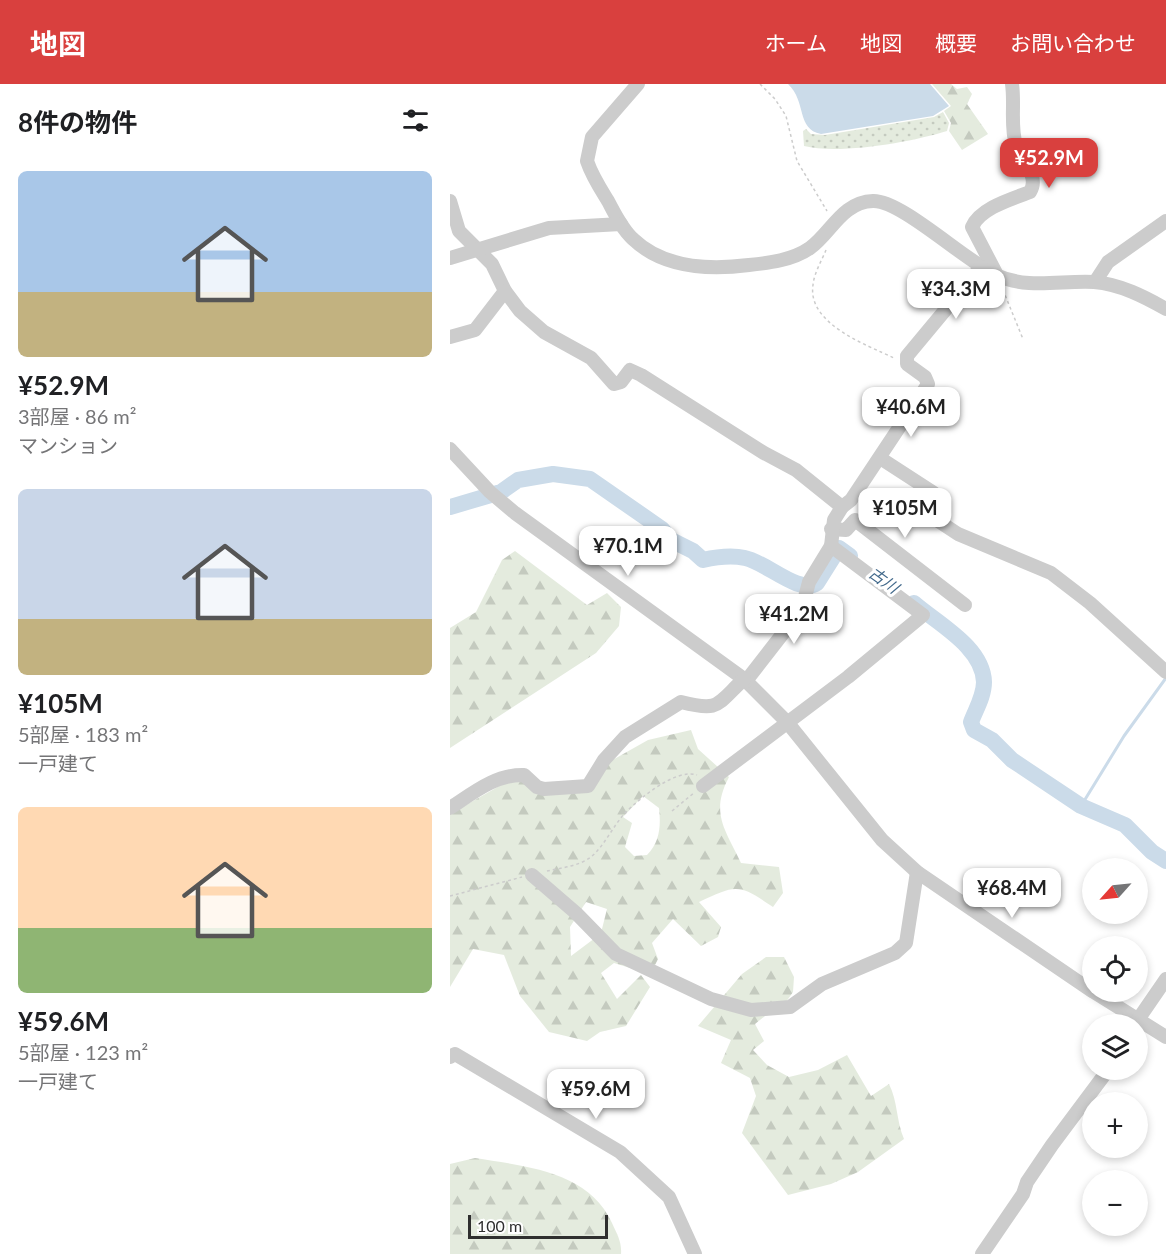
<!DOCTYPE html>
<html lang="ja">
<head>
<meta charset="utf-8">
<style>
	body { margin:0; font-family:Lato,"Noto Sans JP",sans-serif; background:#f6f6f6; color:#202124; height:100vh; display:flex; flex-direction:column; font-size:22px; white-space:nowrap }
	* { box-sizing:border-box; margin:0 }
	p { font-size:20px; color:#757577 }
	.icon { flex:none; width:33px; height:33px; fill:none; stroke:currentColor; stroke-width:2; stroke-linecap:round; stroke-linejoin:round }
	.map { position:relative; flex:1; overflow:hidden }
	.details { display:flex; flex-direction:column; background:#fff; width:450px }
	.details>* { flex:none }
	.needle { width:39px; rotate:243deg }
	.controls { position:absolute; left:632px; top:774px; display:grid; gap:12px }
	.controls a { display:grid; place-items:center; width:66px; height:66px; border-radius:50%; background:#fff; box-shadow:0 3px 9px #0003; font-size:30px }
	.scale { position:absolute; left:18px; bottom:15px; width:140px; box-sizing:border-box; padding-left:6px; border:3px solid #2f2f2f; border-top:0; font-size:16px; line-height:21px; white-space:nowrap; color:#2f2f2f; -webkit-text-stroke:4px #fff; paint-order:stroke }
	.price { position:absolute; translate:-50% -51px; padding:0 14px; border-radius:12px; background:#fff; color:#222; font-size:20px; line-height:39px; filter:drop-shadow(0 2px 3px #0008) }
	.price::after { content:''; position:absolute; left:50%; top:36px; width:18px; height:14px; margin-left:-9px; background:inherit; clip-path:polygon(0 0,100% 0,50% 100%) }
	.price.current { background:#d9403e; color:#fff }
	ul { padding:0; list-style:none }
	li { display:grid; align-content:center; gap:12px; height:318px; padding:0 18px }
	li span { display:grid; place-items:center; height:186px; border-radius:9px; color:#555 }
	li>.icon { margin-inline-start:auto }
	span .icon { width:108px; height:108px; fill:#fffc; stroke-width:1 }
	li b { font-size:26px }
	h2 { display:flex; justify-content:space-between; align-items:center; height:72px; padding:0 18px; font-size:26px }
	header { display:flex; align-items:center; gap:36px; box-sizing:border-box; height:84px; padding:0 30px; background:#d9403e; color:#fff }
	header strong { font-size:28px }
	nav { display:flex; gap:33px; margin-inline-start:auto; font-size:21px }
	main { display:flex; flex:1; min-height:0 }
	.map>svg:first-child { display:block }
</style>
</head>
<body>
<header>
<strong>地図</strong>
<nav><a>ホーム</a><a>地図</a><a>概要</a><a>お問い合わせ</a></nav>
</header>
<main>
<section class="details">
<h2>8件の物件<svg class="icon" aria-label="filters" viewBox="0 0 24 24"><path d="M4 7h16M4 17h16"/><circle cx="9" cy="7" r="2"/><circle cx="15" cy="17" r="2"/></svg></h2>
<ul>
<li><span style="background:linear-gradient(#a9c7e8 65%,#c2b280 0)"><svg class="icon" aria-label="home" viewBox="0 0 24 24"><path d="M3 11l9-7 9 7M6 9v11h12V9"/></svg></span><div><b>¥52.9M</b><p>3部屋 · 86 m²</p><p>マンション</p></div></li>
<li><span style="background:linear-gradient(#c9d6e8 70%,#c2b280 0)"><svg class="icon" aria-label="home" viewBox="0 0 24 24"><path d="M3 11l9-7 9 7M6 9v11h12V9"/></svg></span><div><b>¥105M</b><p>5部屋 · 183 m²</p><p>一戸建て</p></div></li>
<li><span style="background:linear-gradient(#ffd9b3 65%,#8fb573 0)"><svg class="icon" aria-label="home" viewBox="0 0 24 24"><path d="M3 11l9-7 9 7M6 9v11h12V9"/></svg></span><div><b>¥59.6M</b><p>5部屋 · 123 m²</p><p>一戸建て</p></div></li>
</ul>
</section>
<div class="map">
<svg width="716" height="1170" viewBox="0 0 716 1170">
	<defs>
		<pattern id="grass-dots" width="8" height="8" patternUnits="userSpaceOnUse" patternTransform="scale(1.5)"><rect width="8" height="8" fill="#e4ebde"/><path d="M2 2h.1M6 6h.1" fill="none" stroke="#c4cabf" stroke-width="1.8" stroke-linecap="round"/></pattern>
		<pattern id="forest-firs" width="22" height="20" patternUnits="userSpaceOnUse" patternTransform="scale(1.5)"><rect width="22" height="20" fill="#e4ebde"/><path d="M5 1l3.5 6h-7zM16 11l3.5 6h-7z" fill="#c4cabf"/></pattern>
	</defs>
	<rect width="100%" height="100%" fill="#fff"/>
	<path fill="url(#grass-dots)" d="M493 28 499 39 497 47C462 58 389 71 354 62L353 47 356 45 361 50 375 51 484 33Z"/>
	<g fill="url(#forest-firs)" fill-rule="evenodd">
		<path d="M482 0H501L507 5 517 3 522 10 517 20 538 50 512 66 499 47 501 39 494 27 501 22Z"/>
		<path d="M65 467 137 521 157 509 171 523 169 542 146 569 0 664V544L26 528 52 476Z"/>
		<path d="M241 646 248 665 279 693C260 729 275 745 291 779L329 783 333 809 323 823C288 799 286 801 249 818L271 843 268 853 251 862 223 835 202 859 208 875 203 885 184 876 151 849 157 825 136 818 120 843 121 872 145 854 180 884 164 879 151 889 167 915 191 891 200 903 176 942 150 948 137 957 99 948 70 912 54 871 23 865 0 903V730L60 696 135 706 159 678 198 656ZM193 712 209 724C211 742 210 758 197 771L184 772 175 763 182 739 173 733Z"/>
		<path d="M316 873H334L344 893 343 908 329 928 315 932 305 940 314 957 303 966 317 981 339 993 368 986 397 971 421 1012 439 1000C448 1018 446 1036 454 1055L408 1088 381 1100 338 1111 292 1049 306 1012 300 994 271 979 281 956 248 942 292 890Z"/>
		<path d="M25 1074C74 1082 139 1087 162 1139 167 1150 172 1158 171 1170H0V1080Z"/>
	</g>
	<path fill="#cbdbe9" d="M338 0H480L499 22 483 32 371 50C346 45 357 18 338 0Z"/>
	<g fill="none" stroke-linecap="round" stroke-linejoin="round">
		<path stroke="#cbdbe9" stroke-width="3" d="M631 722 674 652 716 594"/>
		<g stroke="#cbdbe9" stroke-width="16">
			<path d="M0 423 51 408 68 396 103 390 140 395 212 445 221 456 243 467 253 476C266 473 282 471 295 474 316 478 349 511 367 499L389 464 400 472"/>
			<path d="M464 519C488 540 533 563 534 598 534 612 526 625 521 638L524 646 542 656 562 676 631 722 675 741 702 768 716 777"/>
		</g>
		<g stroke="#ccc" stroke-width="1.5" stroke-dasharray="3 3" stroke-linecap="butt">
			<path d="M310 0 325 15 336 32 347 77 377 127"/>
			<path d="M376 166C372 176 364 189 363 201 357 240 417 261 444 274"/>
			<path d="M553 206 573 255"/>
			<path d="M222 727 245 708"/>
			<path d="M97 787C111 784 129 782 141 773 155 761 163 742 175 729 190 714 226 684 247 691"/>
			<path d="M0 812 72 793"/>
		</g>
		<g stroke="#ccc" stroke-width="14">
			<path d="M188 0 142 53 137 77C142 92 150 104 158 117 165 130 172 145 183 155 213 184 260 186 299 181 319 179 343 176 360 164 381 149 392 118 423 117 451 116 514 176 546 191 579 206 611 196 644 198 670 200 695 213 716 225"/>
			<path d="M0 117 9 147 42 180 55 207 70 227 94 248 141 274 164 300 171 298 180 286 191 291 314 369 346 386 392 423"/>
			<path d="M0 174 99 144 171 140"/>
			<path d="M547 191 522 143C530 124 562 115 580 108 590 92 571 76 566 61 560 42 565 20 562 0"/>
			<path d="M645 198 658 178 716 137"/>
			<path d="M0 253 25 246 55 207"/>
			<path d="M0 365 40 408 65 429 294 595 337 638 432 756 467 788 642 907"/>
			<path d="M430 374 484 409 470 425 508 450 601 489 640 519 716 588"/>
			<path d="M381 445 396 446 405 436 515 521"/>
			<path d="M296 597 345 534 354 517 359 498 381 462 384 436 392 423 401 416 478 300 475 293 457 280V272L531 183"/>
			<path d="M253 702 398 593 473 531 381 462"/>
			<path d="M0 724C23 709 46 690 74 691L87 703 94 705 138 702 154 676 175 653 231 618C270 628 266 621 294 595"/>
			<path d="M82 791 126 829 166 870 261 915 301 926 340 923 372 900 445 869 456 859 467 788"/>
			<path d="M644 908 716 953"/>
			<path d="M685 940 716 895"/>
			<path d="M0 973 5 970 170 1068 219 1113 245 1170"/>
			<path d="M532 1170 573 1110 577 1098 602 1061 658 986"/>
		</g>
	</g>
	<g text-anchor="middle" stroke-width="6" stroke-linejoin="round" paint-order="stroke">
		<g font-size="16" font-style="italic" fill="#42698b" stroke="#fff">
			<text transform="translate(434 496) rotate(36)" y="6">古川</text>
		</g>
	</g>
</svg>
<div class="controls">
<a><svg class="needle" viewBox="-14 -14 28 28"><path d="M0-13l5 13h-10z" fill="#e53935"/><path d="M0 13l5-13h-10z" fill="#757577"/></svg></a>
<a><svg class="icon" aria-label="locate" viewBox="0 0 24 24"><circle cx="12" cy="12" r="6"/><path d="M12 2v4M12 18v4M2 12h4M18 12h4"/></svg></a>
<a><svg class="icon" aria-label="layers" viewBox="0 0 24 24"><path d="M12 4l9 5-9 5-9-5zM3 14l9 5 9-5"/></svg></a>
<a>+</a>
<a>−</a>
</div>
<div class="scale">100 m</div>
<b class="price current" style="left:599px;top:105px">¥52.9M</b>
<b class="price" style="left:506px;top:236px">¥34.3M</b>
<b class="price" style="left:461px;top:354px">¥40.6M</b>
<b class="price" style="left:455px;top:455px">¥105M</b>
<b class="price" style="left:178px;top:493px">¥70.1M</b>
<b class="price" style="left:344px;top:561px">¥41.2M</b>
<b class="price" style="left:562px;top:835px">¥68.4M</b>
<b class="price" style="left:146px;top:1036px">¥59.6M</b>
</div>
</main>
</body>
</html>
